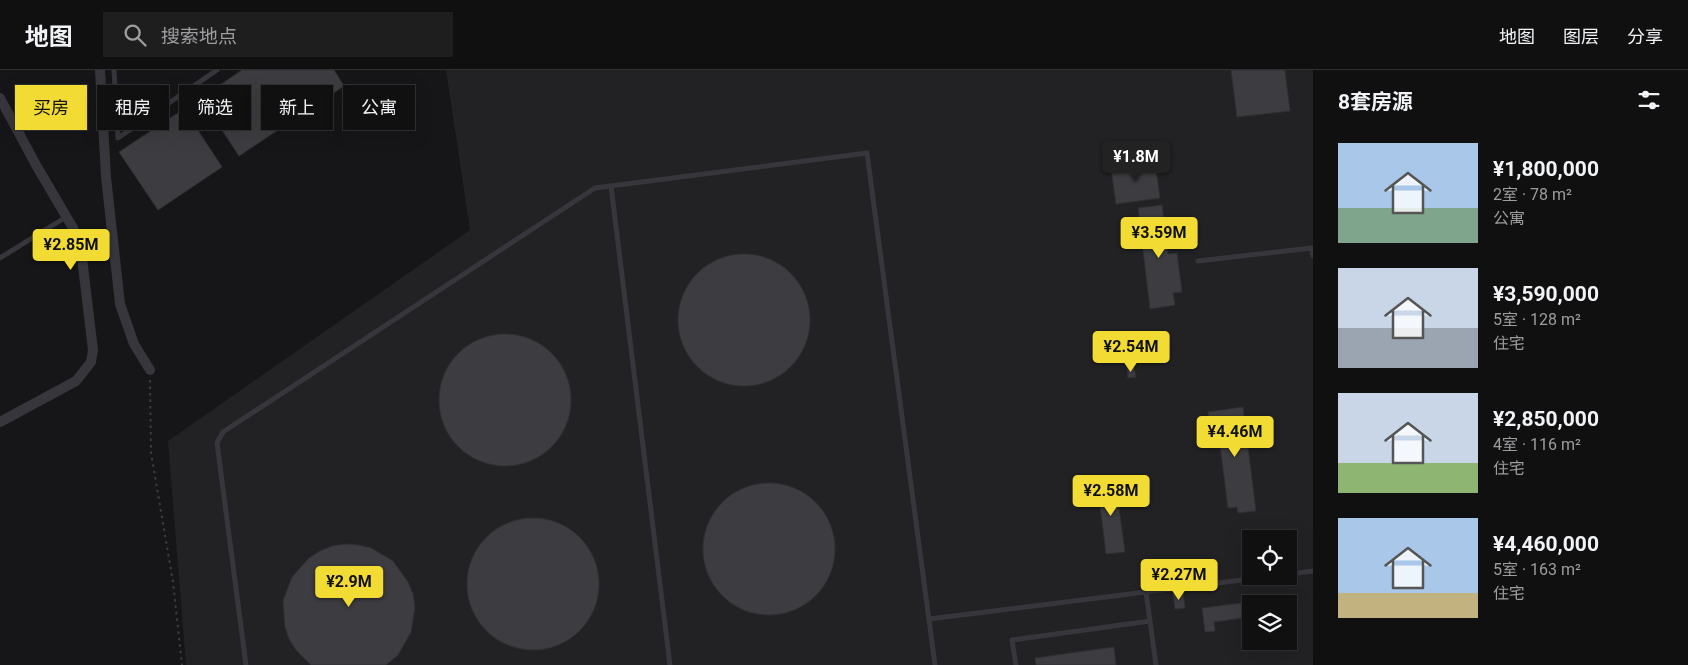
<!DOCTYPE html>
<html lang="zh">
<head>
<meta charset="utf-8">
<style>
	body { margin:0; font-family:Roboto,"Noto Sans SC",sans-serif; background:#1e1e1f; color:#f1f3f6; height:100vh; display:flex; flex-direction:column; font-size:19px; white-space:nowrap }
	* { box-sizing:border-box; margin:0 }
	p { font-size:16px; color:#9c9d9f }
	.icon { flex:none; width:28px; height:28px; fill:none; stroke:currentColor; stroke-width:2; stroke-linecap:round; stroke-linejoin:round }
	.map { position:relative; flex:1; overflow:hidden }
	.side { display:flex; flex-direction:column; background:#101011; width:375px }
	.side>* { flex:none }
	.hud { position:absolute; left:15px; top:15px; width:475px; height:45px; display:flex; gap:10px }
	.buttons { position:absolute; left:1242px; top:460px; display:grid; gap:10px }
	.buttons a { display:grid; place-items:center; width:55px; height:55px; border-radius:0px; background:#101011; box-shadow:0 5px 20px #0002,0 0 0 1px #303031; font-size:25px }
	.price { position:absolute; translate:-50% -42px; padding:0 11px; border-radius:5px; background:#f2db32; color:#111; font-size:16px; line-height:32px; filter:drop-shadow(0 1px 2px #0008) }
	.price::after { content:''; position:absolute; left:50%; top:30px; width:15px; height:11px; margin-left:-8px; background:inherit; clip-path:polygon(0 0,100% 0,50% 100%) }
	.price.current { background:#222; color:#fff }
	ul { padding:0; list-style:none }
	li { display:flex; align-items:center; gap:15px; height:125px; padding:0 25px }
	li span { display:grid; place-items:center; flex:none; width:140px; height:100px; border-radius:0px; color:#555 }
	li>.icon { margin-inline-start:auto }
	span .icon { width:60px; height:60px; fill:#fffc; stroke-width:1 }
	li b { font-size:21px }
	h2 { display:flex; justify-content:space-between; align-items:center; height:60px; padding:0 25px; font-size:21px }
	.pill { padding:0 18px; border-radius:0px; background:#101011; box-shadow:0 5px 20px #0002,0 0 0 1px #303031; font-size:18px; line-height:45px }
	.pill.current { background:#f2db32; color:#111 }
	header { display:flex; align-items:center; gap:30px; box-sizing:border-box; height:70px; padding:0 25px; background:#101011; border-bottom:1px solid #303031 }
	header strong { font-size:24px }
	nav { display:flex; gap:28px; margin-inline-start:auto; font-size:18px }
	.search { width:350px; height:45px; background:#1e1e1f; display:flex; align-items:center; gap:12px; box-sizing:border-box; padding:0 18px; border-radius:0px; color:#9c9d9f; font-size:19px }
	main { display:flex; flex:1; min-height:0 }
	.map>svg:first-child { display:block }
</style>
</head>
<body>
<header>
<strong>地图</strong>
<div class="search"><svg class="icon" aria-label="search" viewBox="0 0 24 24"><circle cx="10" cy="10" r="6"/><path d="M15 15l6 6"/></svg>搜索地点</div>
<nav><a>地图</a><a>图层</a><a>分享</a></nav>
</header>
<main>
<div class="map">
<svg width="1313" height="595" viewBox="0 0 1313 595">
	<rect width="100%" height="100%" fill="#161517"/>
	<path fill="#222124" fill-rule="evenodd" d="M446 0H1313V595H186L168 371 470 160ZM1251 469H1289V506H1251ZM1251 534H1289V571H1251Z"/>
	<g fill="#3d3d41" stroke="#302f33">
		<path d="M242 0H334L344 16 239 86 201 28Z"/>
		<path d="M1231 0H1285L1290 41 1237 47Z"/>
		<path d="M184 39 222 97 158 140 119 82Z"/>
		<path d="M1155 92 1160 128 1116 134 1111 98Z"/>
		<path d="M1162 135 1168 184 1177 183 1182 222 1173 223 1175 235 1150 239 1138 138Z"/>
		<circle cx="744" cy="250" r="66"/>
		<circle cx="505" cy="330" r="66"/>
		<path d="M1130 266 1132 282 1110 285 1108 269Z"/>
		<path d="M1134 297 1136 307 1128 308 1127 298Z"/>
		<path d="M1243 337 1256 441 1238 443 1237 437 1228 438 1218 359 1210 360 1208 342Z"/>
		<path d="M1115 409 1125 482 1106 484 1097 411Z"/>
		<circle cx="769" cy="479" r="66"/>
		<circle cx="533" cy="514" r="66"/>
		<path d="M345 474 358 475 371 478 393 491 408 512 413 524 415 537 411 562 398 585 386 595H311L296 580 289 569 285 557 283 531 292 507 309 488 320 481 332 476Z"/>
		<path d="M1183 523 1185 538 1175 539 1173 524Z"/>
		<path d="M1242 533 1243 548 1214 552 1215 561 1205 562 1202 538Z"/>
		<path d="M1114 577 1116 595H1036L1035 588Z"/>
	</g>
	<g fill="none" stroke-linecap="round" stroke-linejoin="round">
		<path stroke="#3c3d43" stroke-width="2" stroke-dasharray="2.5 4" stroke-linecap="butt" d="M150 310 151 383 173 512 182 595"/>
		<g stroke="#37363c" stroke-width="5">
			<path d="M114 0 118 68 217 0"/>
			<path d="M611 116 670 595"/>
			<path d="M0 188 66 147"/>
			<path d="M1198 191 1312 178 1313 186"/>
			<path d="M1289 504 1313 501"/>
			<path d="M1146 522 1156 595"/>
			<path d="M929 549 1274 506"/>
			<path d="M246 595 217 373 223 362 595 118 867 83 935 595"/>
			<path d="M1016 595 1012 570 1150 551"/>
		</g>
		<g stroke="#37363c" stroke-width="10">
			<path d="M100 0 106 107 120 234 134 274 150 300"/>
			<path d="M0 28 36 95 73 158 79 173 82 188 93 280 91 292 76 311 0 352"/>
		</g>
	</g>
</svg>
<div class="buttons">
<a><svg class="icon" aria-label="locate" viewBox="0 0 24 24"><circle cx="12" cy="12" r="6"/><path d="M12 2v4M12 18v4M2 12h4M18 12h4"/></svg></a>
<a><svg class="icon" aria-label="layers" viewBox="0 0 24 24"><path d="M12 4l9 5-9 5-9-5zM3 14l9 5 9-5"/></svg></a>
</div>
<b class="price current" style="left:1136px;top:113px">¥1.8M</b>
<b class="price" style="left:1159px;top:189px">¥3.59M</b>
<b class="price" style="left:71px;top:201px">¥2.85M</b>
<b class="price" style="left:1131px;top:303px">¥2.54M</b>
<b class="price" style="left:1235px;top:388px">¥4.46M</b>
<b class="price" style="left:1111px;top:447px">¥2.58M</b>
<b class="price" style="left:1179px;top:531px">¥2.27M</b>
<b class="price" style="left:349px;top:538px">¥2.9M</b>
<div class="hud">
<a class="pill current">买房</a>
<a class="pill">租房</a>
<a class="pill">筛选</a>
<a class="pill">新上</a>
<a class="pill">公寓</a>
</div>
</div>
<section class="side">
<h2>8套房源<svg class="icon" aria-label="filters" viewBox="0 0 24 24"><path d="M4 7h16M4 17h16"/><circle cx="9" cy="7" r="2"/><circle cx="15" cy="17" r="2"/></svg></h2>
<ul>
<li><span style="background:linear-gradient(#a9c7e8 65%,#7fa58c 0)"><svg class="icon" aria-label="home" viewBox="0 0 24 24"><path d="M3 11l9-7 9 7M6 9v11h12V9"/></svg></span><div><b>¥1,800,000</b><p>2室 · 78 m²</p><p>公寓</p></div></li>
<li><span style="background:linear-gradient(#c9d6e8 60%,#9aa5b1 0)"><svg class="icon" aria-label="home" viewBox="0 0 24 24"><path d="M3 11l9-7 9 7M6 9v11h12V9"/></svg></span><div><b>¥3,590,000</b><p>5室 · 128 m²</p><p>住宅</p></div></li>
<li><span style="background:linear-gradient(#c9d6e8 70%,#8fb573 0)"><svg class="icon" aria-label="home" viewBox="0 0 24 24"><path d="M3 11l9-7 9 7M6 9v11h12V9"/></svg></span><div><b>¥2,850,000</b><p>4室 · 116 m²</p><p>住宅</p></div></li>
<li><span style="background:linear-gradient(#a9c7e8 75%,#c2b280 0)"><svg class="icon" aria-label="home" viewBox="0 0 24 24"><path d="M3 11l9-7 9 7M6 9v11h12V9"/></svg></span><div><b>¥4,460,000</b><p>5室 · 163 m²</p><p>住宅</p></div></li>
</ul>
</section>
</main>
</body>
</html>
